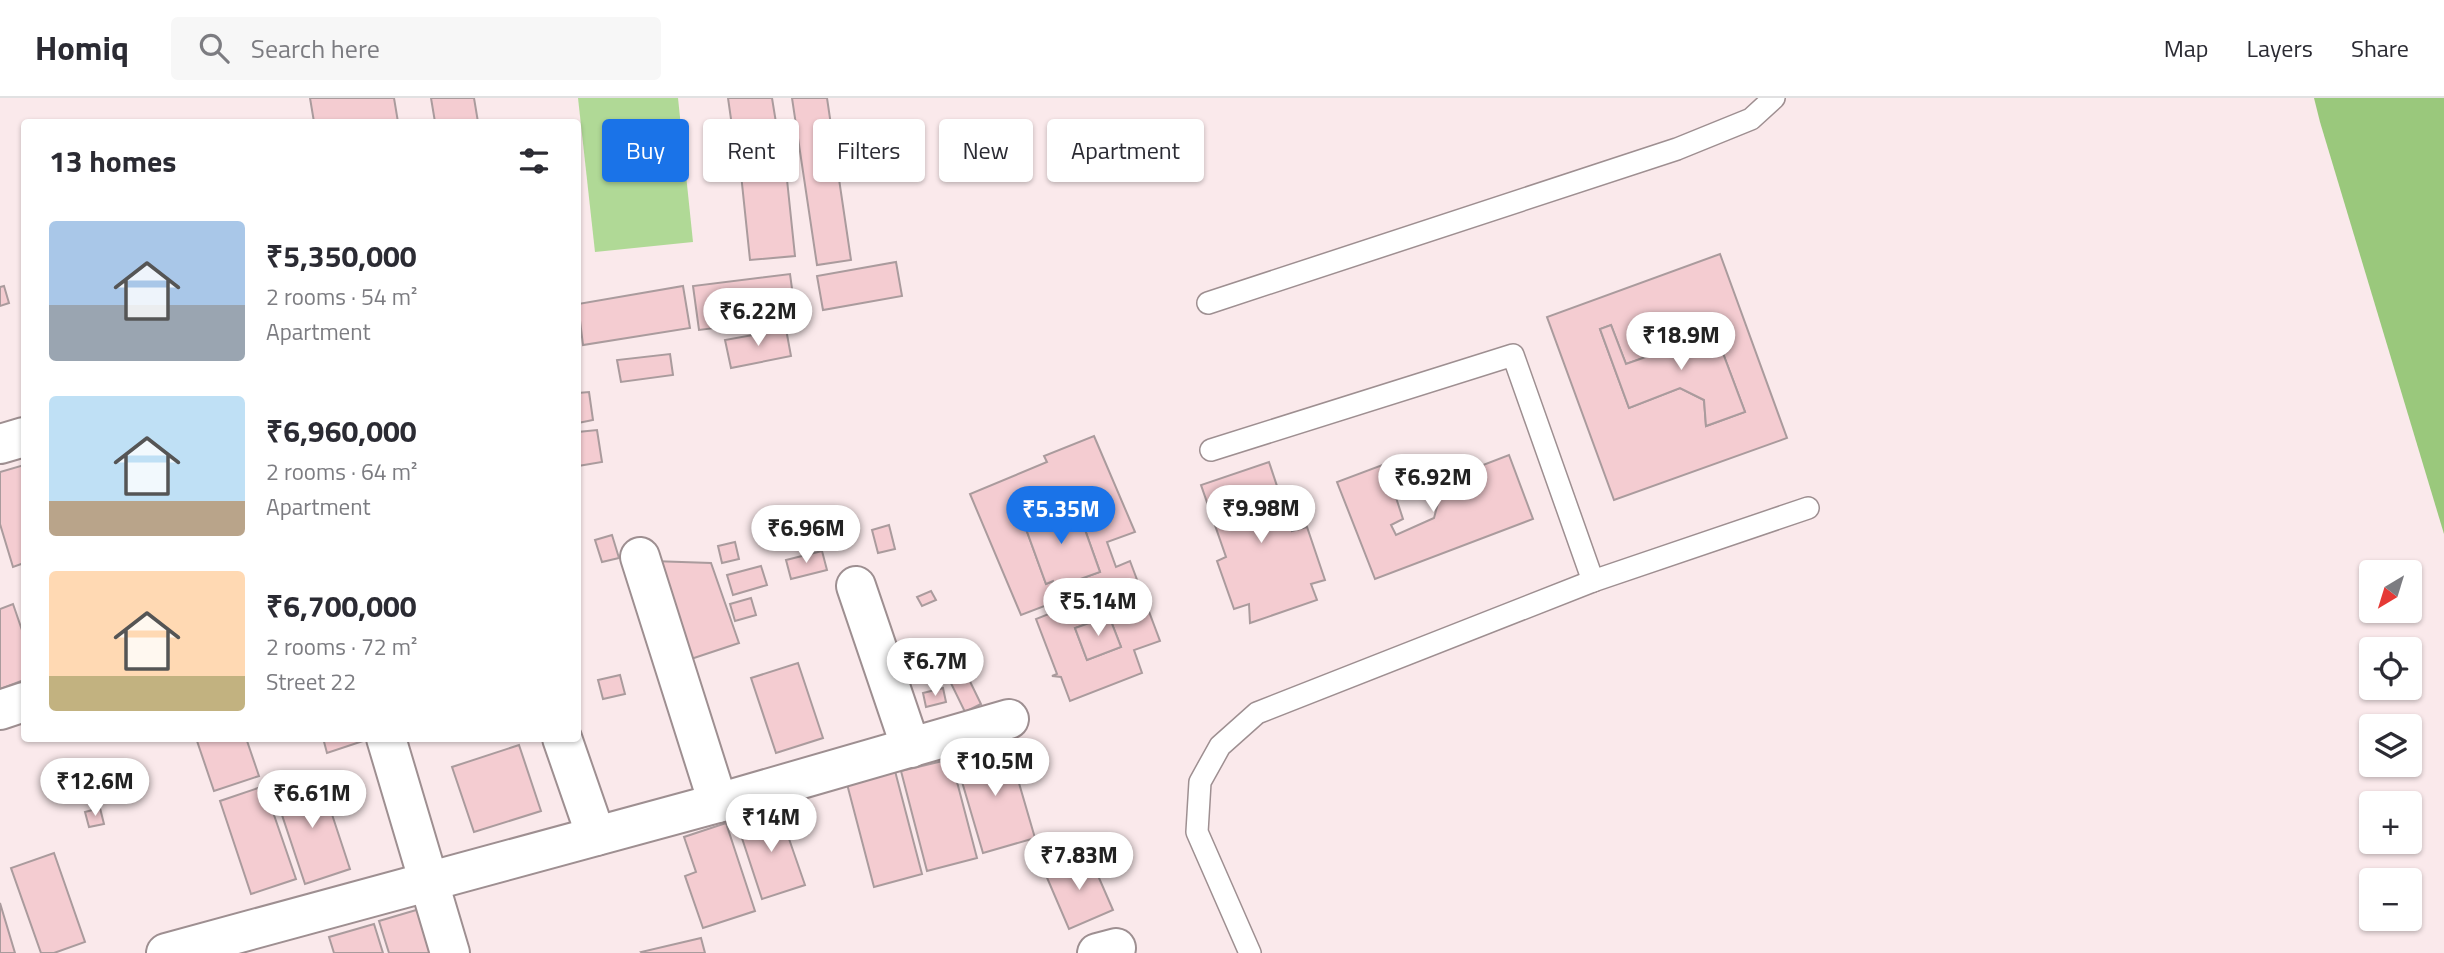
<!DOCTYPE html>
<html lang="en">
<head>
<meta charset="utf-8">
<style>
	body { margin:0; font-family:"Titillium Web",sans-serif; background:#f7f7f7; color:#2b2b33; height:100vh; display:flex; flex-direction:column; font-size:26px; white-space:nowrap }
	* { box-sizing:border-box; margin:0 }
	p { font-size:23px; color:#7c7c81 }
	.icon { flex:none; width:38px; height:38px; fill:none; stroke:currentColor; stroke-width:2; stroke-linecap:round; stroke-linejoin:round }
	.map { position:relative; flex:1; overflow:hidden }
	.details { position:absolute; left:21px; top:21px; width:560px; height:623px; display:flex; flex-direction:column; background:#fff; border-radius:7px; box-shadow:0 2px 5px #0004 }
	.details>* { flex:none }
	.top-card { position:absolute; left:602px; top:21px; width:665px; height:63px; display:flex; gap:14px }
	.needle { width:46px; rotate:218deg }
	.fabs { position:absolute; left:2359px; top:462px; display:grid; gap:14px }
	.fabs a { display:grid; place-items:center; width:63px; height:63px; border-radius:7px; background:#fff; box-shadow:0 2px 5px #0004; font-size:35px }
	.price { position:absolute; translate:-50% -60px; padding:0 16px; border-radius:24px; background:#fff; color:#222; font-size:23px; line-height:46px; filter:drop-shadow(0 2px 4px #0008) }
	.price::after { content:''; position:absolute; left:50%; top:42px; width:21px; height:16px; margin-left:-10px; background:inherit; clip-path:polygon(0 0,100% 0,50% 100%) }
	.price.active { background:#1a73e8; color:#fff }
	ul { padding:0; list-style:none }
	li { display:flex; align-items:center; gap:21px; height:175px; padding:0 28px }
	li span { display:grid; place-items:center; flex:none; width:196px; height:140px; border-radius:7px; color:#555 }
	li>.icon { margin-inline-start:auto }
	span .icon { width:84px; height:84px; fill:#fffc; stroke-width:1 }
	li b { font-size:30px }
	h2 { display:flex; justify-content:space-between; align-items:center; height:84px; padding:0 28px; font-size:30px }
	.chip { padding:0 24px; border-radius:7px; background:#fff; box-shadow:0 2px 5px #0004; font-size:24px; line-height:63px }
	.chip.active { background:#1a73e8; color:#fff }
	header { display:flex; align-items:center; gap:42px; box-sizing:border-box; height:98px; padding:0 35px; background:#fff; border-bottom:2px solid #e1e1e2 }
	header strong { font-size:33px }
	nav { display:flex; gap:38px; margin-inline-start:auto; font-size:24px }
	.search { width:490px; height:63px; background:#f7f7f7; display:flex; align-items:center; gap:18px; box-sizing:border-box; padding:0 24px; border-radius:7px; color:#7c7c81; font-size:26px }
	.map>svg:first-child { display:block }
</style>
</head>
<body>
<header>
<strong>Homiq</strong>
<div class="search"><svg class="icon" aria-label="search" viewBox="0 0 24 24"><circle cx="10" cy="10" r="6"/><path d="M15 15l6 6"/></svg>Search here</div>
<nav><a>Map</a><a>Layers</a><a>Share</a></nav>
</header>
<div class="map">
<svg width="2444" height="855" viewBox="0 0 2444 855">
	<rect width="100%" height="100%" fill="#fae9eb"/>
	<path fill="#b0d996" d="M578 0H678L693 144 595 154Z"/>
	<path fill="#9ac87c" d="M2314 0H2444V436L2320 24Z"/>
	<g fill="#f4ccd1" stroke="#aa9b9d" stroke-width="2" fill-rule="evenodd">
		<path d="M310 0H394L398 24H314Z"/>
		<path d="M431 0H474L478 24H435Z"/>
		<path d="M728 0H772L779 43 735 49Z"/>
		<path d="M792 0H827L851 162 817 167Z"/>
		<path d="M784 53 795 158 750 162 739 57Z"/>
		<path d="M1720 156 1787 340 1614 402 1547 219ZM1709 218 1745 314 1706 328 1704 302 1680 290 1629 310 1600 231 1611 227 1626 266 1683 246 1677 229Z"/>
		<path d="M896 164 902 198 823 212 817 178Z"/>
		<path d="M790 176 796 220 699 232 693 188Z"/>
		<path d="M4 188 9 205 0 208V189Z"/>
		<path d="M683 188 690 230 583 247 578 206Z"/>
		<path d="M1709 218 1745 314 1706 328 1704 302 1680 290 1629 310 1600 231 1611 227 1626 266 1683 246 1677 229Z"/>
		<path d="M786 231 791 258 731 270 725 242Z"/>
		<path d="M670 256 673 277 621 284 617 262Z"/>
		<path d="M589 294 593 322 578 325V295Z"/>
		<path d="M597 332 602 364 578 368V334Z"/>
		<path d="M1094 338 1135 434 1107 444 1116 469 1130 463 1160 543 1134 552 1142 575 1070 603 1061 579 1052 578 1057 576 1036 521 1054 514 1052 505 1021 517 970 396 1047 364 1044 358ZM1073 398 1100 474 1080 481 1084 493 1059 501 1053 483 1046 486 1021 417ZM1109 518 1121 549 1087 562 1075 530Z"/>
		<path d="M1509 357 1533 421 1375 481 1337 384 1385 366 1403 421 1391 427 1396 437 1434 420 1444 382Z"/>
		<path d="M1269 364 1292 433 1307 429 1325 482 1311 486 1317 502 1250 525 1249 506 1234 511 1217 463 1226 459 1201 387Z"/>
		<path d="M24 367V465L13 469 0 426V374Z"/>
		<path d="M1073 398 1100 474 1080 481 1084 493 1059 501 1053 483 1046 486 1021 417Z"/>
		<path d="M815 412 823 439 803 445 795 417Z"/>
		<path d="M791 420 797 446 779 450 773 424Z"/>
		<path d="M889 427 895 451 878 455 872 432Z"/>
		<path d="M612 437 619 460 602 464 595 442Z"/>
		<path d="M735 444 739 461 722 465 718 448Z"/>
		<path d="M822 453 827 472 791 481 786 462Z"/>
		<path d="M652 463 711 465 739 545 685 563Z"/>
		<path d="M761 468 767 487 733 497 727 477Z"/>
		<path d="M931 493 936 502 922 508 917 499Z"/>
		<path d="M751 500 756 517 735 523 730 506Z"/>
		<path d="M13 506 24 538V582L0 591V511Z"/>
		<path d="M1109 518 1121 549 1087 562 1075 530Z"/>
		<path d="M798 565 823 640 776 655 751 580Z"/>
		<path d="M961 565 981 606 965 614 945 573Z"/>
		<path d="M620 577 625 596 603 601 598 582Z"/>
		<path d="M943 590 946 604 926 609 923 595Z"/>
		<path d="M196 640H246L259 678 214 693Z"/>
		<path d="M323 640H372L327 655Z"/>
		<path d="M1007 644 1035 740 983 755 955 660Z"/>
		<path d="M519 647 541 713 474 734 452 669Z"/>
		<path d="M951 661 977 760 927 773 901 673Z"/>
		<path d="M895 673 922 776 874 789 847 686Z"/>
		<path d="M319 677 350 771 305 786 274 693Z"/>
		<path d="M264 688 296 781 251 796 220 703Z"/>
		<path d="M100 710 104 726 89 729 85 714Z"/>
		<path d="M779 712 805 787 762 801 737 725Z"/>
		<path d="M726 725 755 813 703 830 685 778 696 774 684 739Z"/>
		<path d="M54 755 85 844 54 855H41L11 770Z"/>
		<path d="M1089 757 1113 812 1069 831 1045 775Z"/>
		<path d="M0 805 15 855H0Z"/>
		<path d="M423 810 437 855H389L379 823Z"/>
		<path d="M374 826 383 855H334L329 839Z"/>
		<path d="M701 840 705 855H642L641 854Z"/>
	</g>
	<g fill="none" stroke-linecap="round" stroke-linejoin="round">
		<g stroke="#9e8f91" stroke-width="24">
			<g id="lane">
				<path d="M1208 205 1677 51 1751 21 1774 0"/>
				<path d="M1211 352 1513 257 1593 483"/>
				<path d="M1250 855 1197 734 1200 684 1220 648 1257 615 1593 483 1808 410"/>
			</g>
		</g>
		<g stroke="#9e8f91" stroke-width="42">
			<g id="street">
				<path d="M0 346 24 339"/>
				<path d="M640 459 718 705"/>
				<path d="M856 488 911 650"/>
				<path d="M0 612 24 604"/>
				<path d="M386 640 450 855"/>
				<path d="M562 640 596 738"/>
				<path d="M166 855 718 705 1009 621"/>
				<path d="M1097 855 1116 850"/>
			</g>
		</g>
		<use href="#lane" stroke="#fff" stroke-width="21"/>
		<use href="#street" stroke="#fff" stroke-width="38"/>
	</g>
</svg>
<div class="fabs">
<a><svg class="needle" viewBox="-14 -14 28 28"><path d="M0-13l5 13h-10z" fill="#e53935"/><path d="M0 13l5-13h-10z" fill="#7c7c81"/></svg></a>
<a><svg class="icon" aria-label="locate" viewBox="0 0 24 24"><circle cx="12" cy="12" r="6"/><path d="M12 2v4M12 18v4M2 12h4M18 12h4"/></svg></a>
<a><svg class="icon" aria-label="layers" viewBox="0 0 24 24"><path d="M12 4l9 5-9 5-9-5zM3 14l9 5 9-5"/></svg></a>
<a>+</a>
<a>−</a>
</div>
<b class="price" style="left:758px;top:250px">₹6.22M</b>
<b class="price" style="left:1681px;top:274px">₹18.9M</b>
<b class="price" style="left:1433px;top:416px">₹6.92M</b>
<b class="price" style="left:1261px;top:447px">₹9.98M</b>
<b class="price active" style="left:1061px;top:448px">₹5.35M</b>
<b class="price" style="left:806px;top:467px">₹6.96M</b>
<b class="price" style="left:1098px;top:540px">₹5.14M</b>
<b class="price" style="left:935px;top:600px">₹6.7M</b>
<b class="price" style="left:995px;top:700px">₹10.5M</b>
<b class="price" style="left:95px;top:720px">₹12.6M</b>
<b class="price" style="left:312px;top:732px">₹6.61M</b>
<b class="price" style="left:771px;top:756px">₹14M</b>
<b class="price" style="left:1079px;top:794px">₹7.83M</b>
<div class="top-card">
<a class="chip active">Buy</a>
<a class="chip">Rent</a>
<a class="chip">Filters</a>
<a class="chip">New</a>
<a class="chip">Apartment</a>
</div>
<section class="details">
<h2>13 homes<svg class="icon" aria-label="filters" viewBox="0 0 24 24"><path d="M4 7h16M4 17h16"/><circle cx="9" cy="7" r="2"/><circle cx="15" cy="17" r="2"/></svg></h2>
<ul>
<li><span style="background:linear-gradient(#a9c7e8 60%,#9aa5b1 0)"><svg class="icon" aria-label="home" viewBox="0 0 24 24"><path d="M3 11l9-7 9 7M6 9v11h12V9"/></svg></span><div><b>₹5,350,000</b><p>2 rooms · 54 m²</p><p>Apartment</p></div></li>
<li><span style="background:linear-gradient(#bfe0f5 75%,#b9a48a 0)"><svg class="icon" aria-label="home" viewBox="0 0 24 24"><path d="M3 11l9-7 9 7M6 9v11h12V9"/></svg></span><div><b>₹6,960,000</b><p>2 rooms · 64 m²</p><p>Apartment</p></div></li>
<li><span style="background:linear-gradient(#ffd9b3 75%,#c2b280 0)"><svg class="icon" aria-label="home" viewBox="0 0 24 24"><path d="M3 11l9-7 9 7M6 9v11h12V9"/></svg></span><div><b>₹6,700,000</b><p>2 rooms · 72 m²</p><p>Street 22</p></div></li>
</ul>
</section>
</div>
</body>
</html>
